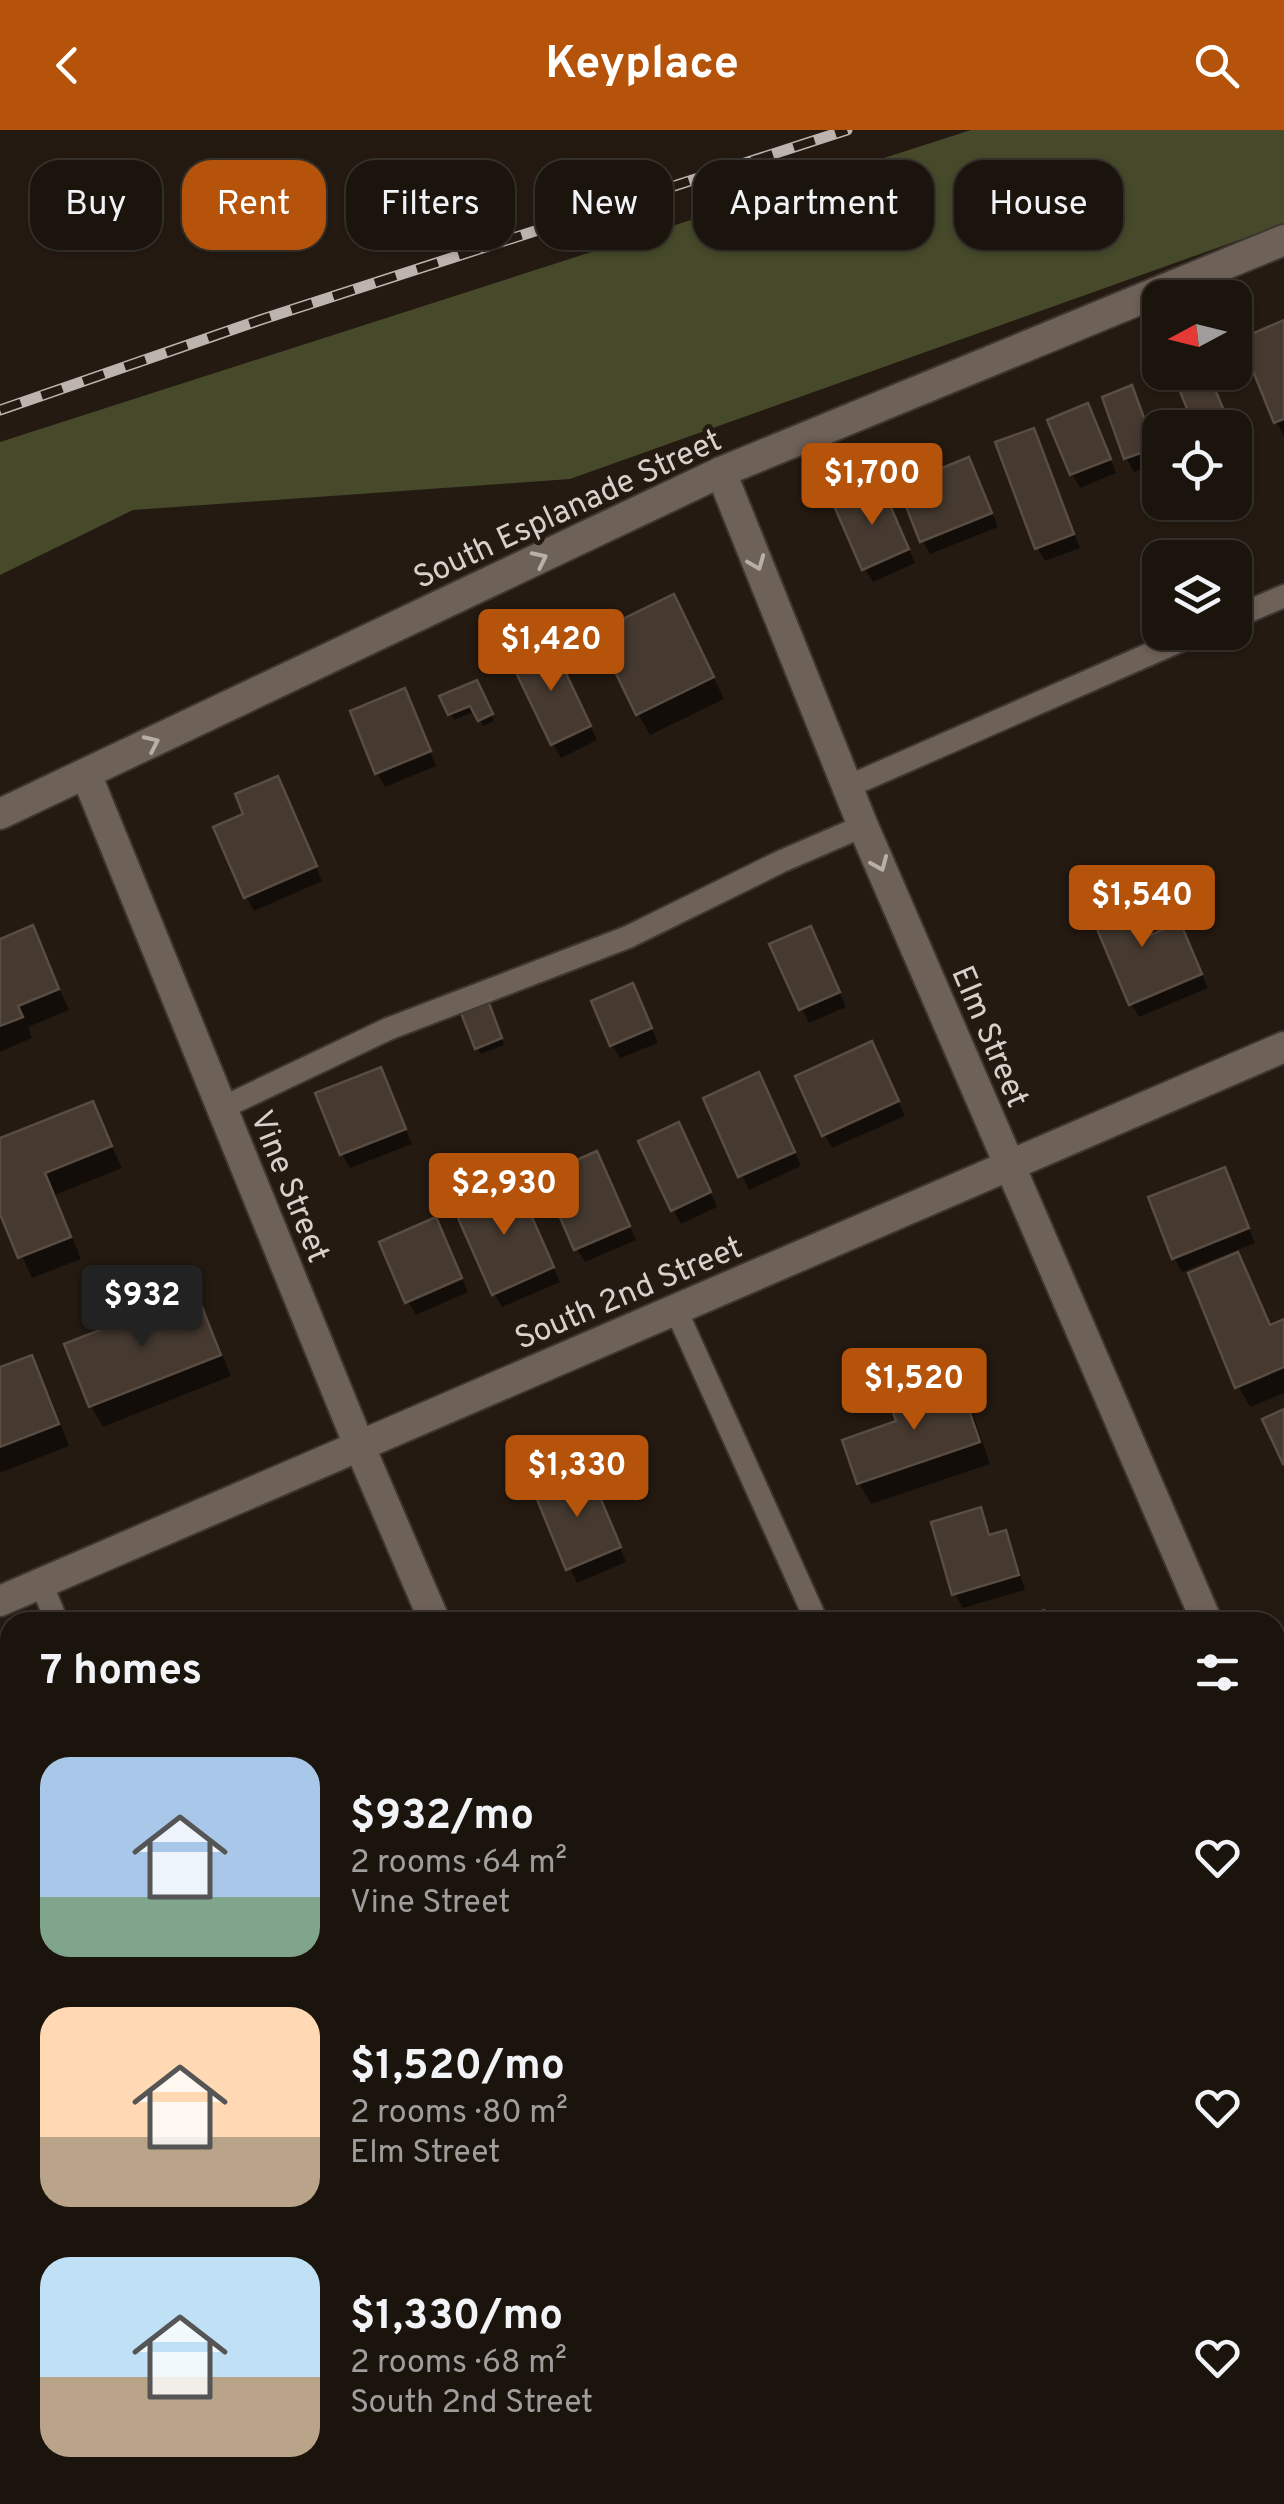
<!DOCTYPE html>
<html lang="en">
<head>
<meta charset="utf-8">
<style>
	body { margin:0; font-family:Overpass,sans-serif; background:#241d16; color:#f1f3f6; height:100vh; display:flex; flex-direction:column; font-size:38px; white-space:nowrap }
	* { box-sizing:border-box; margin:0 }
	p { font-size:32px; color:#a09e9d }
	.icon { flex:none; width:55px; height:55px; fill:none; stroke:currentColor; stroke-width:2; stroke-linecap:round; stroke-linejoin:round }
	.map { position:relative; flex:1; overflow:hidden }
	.sheet { position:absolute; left:0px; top:1482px; width:1285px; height:892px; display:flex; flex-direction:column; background:#1b140d; border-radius:30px 30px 0 0; box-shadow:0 2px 8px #0004,0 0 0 2px #39332e }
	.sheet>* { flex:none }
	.guide { position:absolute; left:30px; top:30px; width:1225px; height:90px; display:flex; gap:20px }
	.needle { width:65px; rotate:263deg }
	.controls { position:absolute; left:1142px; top:150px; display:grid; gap:20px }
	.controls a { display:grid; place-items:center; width:110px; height:110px; border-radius:20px; background:#1b140d; box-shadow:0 2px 8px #0004,0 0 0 2px #39332e; font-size:50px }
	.price { position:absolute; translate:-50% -85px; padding:0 22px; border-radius:10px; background:#b45309; color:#fff; font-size:32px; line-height:65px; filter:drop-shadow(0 2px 5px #0008) }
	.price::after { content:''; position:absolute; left:50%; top:60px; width:30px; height:22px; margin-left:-15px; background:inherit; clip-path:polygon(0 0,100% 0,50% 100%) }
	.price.active { background:#222; color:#fff }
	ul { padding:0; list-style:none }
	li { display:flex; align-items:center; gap:30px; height:250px; padding:0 40px }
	li span { display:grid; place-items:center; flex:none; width:280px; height:200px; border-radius:30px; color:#555 }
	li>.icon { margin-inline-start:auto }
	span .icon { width:120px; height:120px; fill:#fffc; stroke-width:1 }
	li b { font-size:42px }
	h2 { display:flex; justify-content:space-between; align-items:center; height:120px; padding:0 40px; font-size:42px }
	.chip { padding:0 35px; border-radius:30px; background:#1b140d; box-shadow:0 2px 8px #0004,0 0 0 2px #39332e; font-size:35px; line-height:90px }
	.chip.active { background:#b45309; color:#fff }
	header { display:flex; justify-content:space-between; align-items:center; height:130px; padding:0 40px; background:#b45309; color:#fff; font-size:45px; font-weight:700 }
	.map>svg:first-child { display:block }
</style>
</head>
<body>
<header><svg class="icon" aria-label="back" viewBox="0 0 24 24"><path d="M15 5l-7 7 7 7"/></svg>Keyplace<svg class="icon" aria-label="search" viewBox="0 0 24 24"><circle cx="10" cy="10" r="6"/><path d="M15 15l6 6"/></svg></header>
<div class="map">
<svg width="1284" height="2374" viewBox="0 0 1284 2374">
	<rect width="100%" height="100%" fill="#241a11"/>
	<path fill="#464a2b" d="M971 0H1284V94L570 349 133 380 0 445V312Z"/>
	<g fill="#0007">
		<path d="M1284 193V306L1276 292Z"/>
		<path d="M1131 258 1160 331 1134 342 1126 328Z"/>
		<path d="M1095 290 1116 343 1080 358 1072 344Z"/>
		<path d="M1032 301 1080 418 1045 431 1037 417Z"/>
		<path d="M976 344 998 397 930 424 922 410Z"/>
		<path d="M889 374 915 433 873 452 865 439Z"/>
		<path d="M685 488 724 569 650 605 638 584Z"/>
		<path d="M558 529 597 610 561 628 553 614Z"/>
		<path d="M480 559 494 591 483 596 476 581 454 590 443 568Z"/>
		<path d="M412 575 436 636 385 657 377 643Z"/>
		<path d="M285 663 322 751 254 781 246 767Z"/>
		<path d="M32 798 69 880 28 897 32 908 0 922V811Z"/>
		<path d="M1187 810 1208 858 1139 887 1131 874 1143 811Z"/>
		<path d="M818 813 846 877 809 893 772 815Z"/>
		<path d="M640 870 658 913 620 928 612 915Z"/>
		<path d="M492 882 504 915 481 924 477 917Z"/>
		<path d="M879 928 905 986 832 1018 824 1004Z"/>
		<path d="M380 941 412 1014 350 1038 342 1024Z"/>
		<path d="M766 959 801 1036 749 1060 706 969Z"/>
		<path d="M92 974 122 1038 55 1065 81 1129 32 1148 0 1077V1011Z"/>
		<path d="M686 1009 717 1077 681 1094 673 1080Z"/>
		<path d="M604 1038 636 1110 585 1132 577 1119Z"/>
		<path d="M1224 1040 1255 1113 1182 1142 1174 1128Z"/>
		<path d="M523 1068 560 1152 502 1177 494 1163Z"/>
		<path d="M442 1104 468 1162 416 1185 408 1171Z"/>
		<path d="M1237 1125 1271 1198 1284 1192V1263L1250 1277 1238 1256Z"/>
		<path d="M195 1165 207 1186 231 1246 103 1297 91 1276Z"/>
		<path d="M31 1228 43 1249 69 1316 0 1343V1240Z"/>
		<path d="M957 1251 969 1272 990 1334 871 1374 859 1353Z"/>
		<path d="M595 1356 626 1432 577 1453 537 1364Z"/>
		<path d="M980 1380 992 1407 1004 1403 1012 1417 1025 1460 963 1478 955 1464Z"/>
		<path d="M10 1703V1789L0 1793V1706Z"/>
		<path d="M1275 1962 1284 1979V2020L1275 2025Z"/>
		<path d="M924 2365H1011L1015 2373 927 2374Z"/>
	</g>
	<g fill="#453930" stroke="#594d43" stroke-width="2.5">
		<path d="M1284 190V289L1274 293 1240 209Z"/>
		<path d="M1172 242H1208L1231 298H1195Z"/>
		<path d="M1132 255 1155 318 1124 329 1102 267Z"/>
		<path d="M1088 273 1111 329 1070 345 1047 290Z"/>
		<path d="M1034 298 1074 404 1035 419 995 312Z"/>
		<path d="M969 327 992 383 920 412 898 356Z"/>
		<path d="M882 357 909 419 862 440 835 378Z"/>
		<path d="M674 464 714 547 636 585 596 502Z"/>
		<path d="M551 512 591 596 551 615 511 532Z"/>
		<path d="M477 550 493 584 478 591 470 576 448 585 439 566Z"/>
		<path d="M405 558 431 621 375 644 350 581Z"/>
		<path d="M278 646 317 736 244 768 213 697 243 684 235 664Z"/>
		<path d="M1121 758 1142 809 1180 792 1202 844 1129 875 1086 773Z"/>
		<path d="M33 795 59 859 18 876 23 887 0 896V809Z"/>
		<path d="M811 796 840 862 799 880 769 814Z"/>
		<path d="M633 853 652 898 610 916 591 871Z"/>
		<path d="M489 873 502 908 475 919 461 883Z"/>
		<path d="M872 911 899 971 822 1006 795 946Z"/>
		<path d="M381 937 406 999 340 1025 315 963Z"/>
		<path d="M759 942 795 1022 738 1047 703 968Z"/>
		<path d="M93 971 112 1016 45 1043 71 1107 18 1128 0 1084V1008Z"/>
		<path d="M679 992 711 1062 671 1081 638 1011Z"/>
		<path d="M597 1021 630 1096 574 1120 542 1045Z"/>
		<path d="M1225 1037 1249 1098 1172 1129 1148 1067Z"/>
		<path d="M516 1051 554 1137 492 1165 454 1079Z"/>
		<path d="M436 1087 462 1148 405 1173 379 1112Z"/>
		<path d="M1238 1122 1270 1195 1284 1189V1237L1235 1258 1188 1143Z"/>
		<path d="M196 1162 221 1225 89 1277 64 1214Z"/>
		<path d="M32 1225 59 1294 0 1317V1237Z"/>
		<path d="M958 1248 980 1312 857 1354 842 1310 896 1291 889 1271Z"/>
		<path d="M1284 1279V1333L1283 1334 1262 1289Z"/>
		<path d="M588 1339 621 1417 566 1440 534 1362Z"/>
		<path d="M981 1377 989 1405 1006 1400 1019 1445 952 1465 931 1392Z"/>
		<path d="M1044 1480 1048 1492H1007Z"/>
		<path d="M10 1700V1764L0 1768V1703Z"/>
		<path d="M1275 1958 1284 1975V2002L1275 2007Z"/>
		<path d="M1280 2353 1284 2374H1236L1254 2365H1275V2355Z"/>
		<path d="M627 2365H675L677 2374H629Z"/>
		<path d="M921 2365H993L970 2374H924Z"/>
	</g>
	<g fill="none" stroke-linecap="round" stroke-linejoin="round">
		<g stroke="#3e3631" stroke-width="26">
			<g id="lane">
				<path d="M1235 487 1284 466"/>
				<path d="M847 657 1200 502"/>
				<path d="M222 978 388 899 628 807 782 731 863 696"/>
				<path d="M676 1180 817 1492"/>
				<path d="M41 1453 57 1492"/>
				<path d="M423 2365 426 2374"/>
				<path d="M1196 2365 1199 2374"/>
			</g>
		</g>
		<g stroke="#3e3631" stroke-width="34">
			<g id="street">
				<path d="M721 342 863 696 1207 1492"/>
				<path d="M86 644 359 1315 435 1492"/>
				<path d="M0 684 721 342 1284 110"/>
				<path d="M1275 1648 1284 1668"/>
				<path d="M1275 1820 1284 1817"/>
				<path d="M0 2268 10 2291"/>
				<path d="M0 2364 10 2359"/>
				<path d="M41 2365 45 2374"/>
				<path d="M811 2365 815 2374"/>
			</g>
		</g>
		<g stroke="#3e3631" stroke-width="34">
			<path id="secondary" d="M0 1471 1284 917"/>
		</g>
		<use href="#lane" stroke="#6e6157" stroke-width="22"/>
		<use href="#street" stroke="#6e6157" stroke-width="30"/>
		<use href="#secondary" stroke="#6e6157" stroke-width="30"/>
		<g stroke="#bdb4af" stroke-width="11">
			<path id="rail" d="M0 280 260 190 847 0"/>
		</g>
		<use href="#rail" stroke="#241a11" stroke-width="8" stroke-dasharray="22" stroke-linecap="butt"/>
	</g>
	<defs><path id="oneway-chevron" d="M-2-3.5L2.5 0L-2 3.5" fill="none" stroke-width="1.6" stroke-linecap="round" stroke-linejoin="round" transform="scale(2.5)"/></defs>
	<g stroke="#b8afa8">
		<use href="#oneway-chevron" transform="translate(540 429) rotate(-26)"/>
		<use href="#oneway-chevron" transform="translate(757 433) rotate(68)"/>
		<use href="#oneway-chevron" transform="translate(152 613) rotate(-25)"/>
		<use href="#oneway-chevron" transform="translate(880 734) rotate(67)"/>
	</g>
	<g text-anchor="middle" stroke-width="9" stroke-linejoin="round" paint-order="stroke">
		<g font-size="32" fill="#d8d0cb" stroke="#241a11">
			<text transform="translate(567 378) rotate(-25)" y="11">South Esplanade Street</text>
			<text transform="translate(991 906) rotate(67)" y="11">Elm Street</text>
			<text transform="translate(291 1056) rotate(68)" y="11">Vine Street</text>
			<text transform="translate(628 1162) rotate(-23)" y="11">South 2nd Street</text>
		</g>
	</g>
</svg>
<div class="controls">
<a><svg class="needle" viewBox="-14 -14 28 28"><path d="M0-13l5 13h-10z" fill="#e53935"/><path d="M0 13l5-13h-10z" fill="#a09e9d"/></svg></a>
<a><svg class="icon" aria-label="locate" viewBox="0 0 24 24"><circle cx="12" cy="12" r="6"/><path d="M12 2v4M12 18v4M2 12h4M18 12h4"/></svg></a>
<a><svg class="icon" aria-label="layers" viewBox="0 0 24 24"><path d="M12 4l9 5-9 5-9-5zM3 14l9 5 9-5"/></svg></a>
</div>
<b class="price" style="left:872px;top:398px">$1,700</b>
<b class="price" style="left:551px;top:564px">$1,420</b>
<b class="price" style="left:1142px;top:820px">$1,540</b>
<b class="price" style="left:504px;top:1108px">$2,930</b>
<b class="price active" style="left:142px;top:1220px">$932</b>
<b class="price" style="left:914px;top:1303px">$1,520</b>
<b class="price" style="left:577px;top:1390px">$1,330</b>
<div class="guide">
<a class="chip">Buy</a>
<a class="chip active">Rent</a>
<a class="chip">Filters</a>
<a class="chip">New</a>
<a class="chip">Apartment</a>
<a class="chip">House</a>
</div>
<section class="sheet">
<h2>7 homes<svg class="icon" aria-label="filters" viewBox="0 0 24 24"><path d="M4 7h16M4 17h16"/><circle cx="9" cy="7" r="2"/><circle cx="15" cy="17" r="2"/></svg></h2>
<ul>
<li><span style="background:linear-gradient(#a9c7e8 70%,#7fa58c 0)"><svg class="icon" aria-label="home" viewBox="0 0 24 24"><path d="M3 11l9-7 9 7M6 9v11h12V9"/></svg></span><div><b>$932/mo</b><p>2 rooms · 64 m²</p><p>Vine Street</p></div><svg class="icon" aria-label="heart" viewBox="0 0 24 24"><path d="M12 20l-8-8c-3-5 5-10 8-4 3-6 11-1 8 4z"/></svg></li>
<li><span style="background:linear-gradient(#ffd9b3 65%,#b9a48a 0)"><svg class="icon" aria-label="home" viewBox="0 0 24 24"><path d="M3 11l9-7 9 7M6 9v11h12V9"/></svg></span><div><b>$1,520/mo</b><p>2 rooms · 80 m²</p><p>Elm Street</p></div><svg class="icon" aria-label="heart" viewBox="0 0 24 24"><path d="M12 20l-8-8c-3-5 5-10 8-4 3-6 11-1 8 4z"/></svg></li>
<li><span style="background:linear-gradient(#bfe0f5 60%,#b9a48a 0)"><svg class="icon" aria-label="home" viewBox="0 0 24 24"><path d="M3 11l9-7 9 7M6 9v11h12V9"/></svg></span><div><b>$1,330/mo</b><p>2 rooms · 68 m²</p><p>South 2nd Street</p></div><svg class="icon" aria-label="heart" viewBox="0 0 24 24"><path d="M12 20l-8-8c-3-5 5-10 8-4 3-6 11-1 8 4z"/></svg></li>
</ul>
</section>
</div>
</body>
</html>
